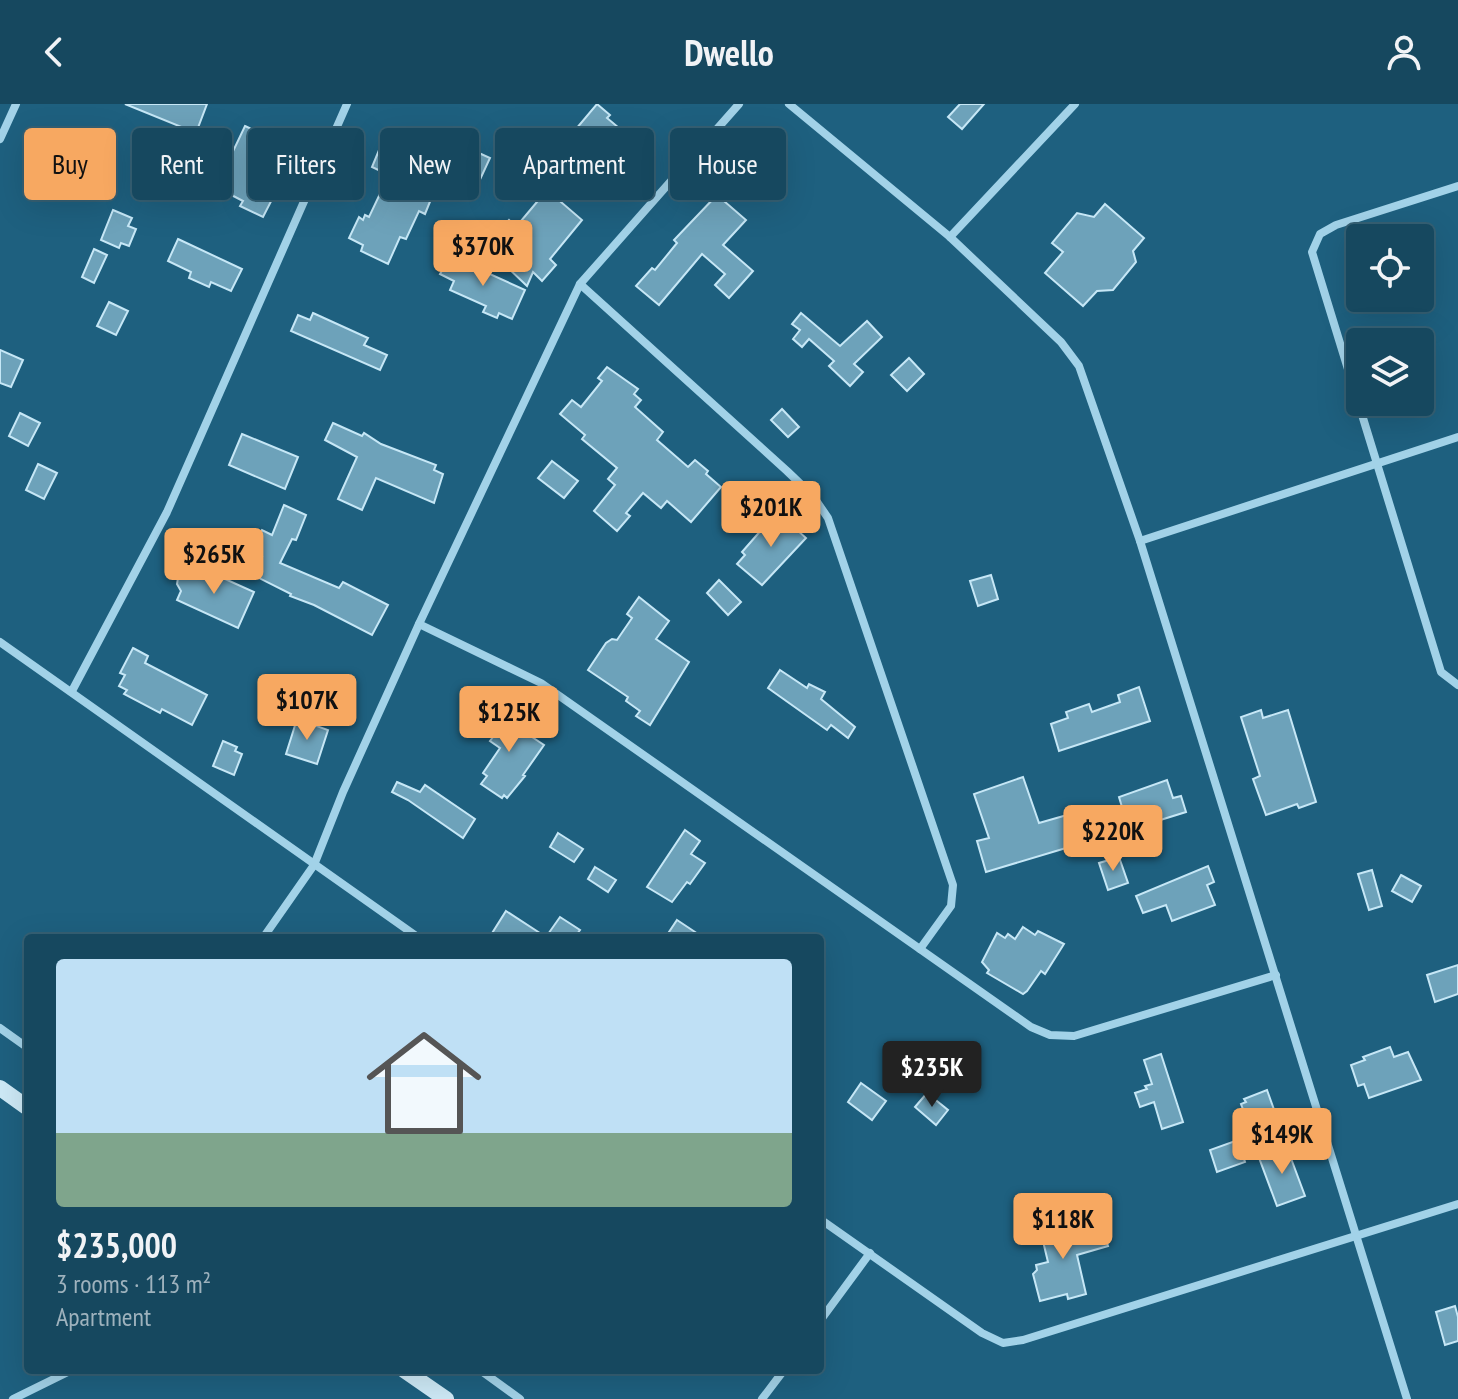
<!DOCTYPE html>
<html lang="en">
<head>
<meta charset="utf-8">
<style>
	body { margin:0; font-family:"PT Sans Narrow",sans-serif; background:#1f4f65; color:#f1f3f6; height:100vh; display:flex; flex-direction:column; font-size:30px; white-space:nowrap }
	* { box-sizing:border-box; margin:0 }
	p { font-size:26px; color:#9eb2bd }
	.icon { flex:none; width:44px; height:44px; fill:none; stroke:currentColor; stroke-width:2; stroke-linecap:round; stroke-linejoin:round }
	.map { position:relative; flex:1; overflow:hidden }
	.side { position:absolute; left:24px; top:830px; width:800px; height:440px; display:flex; flex-direction:column; background:#16485f; border-radius:8px; box-shadow:0 8px 32px #0002,0 0 0 2px #356074 }
	.side>* { flex:none }
	.hud { position:absolute; left:24px; top:24px; width:800px; height:72px; display:flex; gap:16px }
	.controls { position:absolute; left:1346px; top:120px; display:grid; gap:16px }
	.controls a { display:grid; place-items:center; width:88px; height:88px; border-radius:8px; background:#16485f; box-shadow:0 8px 32px #0002,0 0 0 2px #356074; font-size:40px }
	.price { position:absolute; translate:-50% -68px; padding:0 18px; border-radius:8px; background:#f7a861; color:#111; font-size:26px; line-height:52px; filter:drop-shadow(0 2px 4px #0008) }
	.price::after { content:''; position:absolute; left:50%; top:48px; width:24px; height:18px; margin-left:-12px; background:inherit; clip-path:polygon(0 0,100% 0,50% 100%) }
	.price.selected { background:#222; color:#fff }
	ul { padding:0; list-style:none }
	li { display:grid; align-content:center; gap:16px; height:424px; padding:0 32px }
	li+li { border-top:2px solid #356074 }
	li span { display:grid; place-items:center; height:248px; border-radius:8px; color:#555 }
	li>.icon { margin-inline-start:auto }
	span .icon { width:144px; height:144px; fill:#fffc; stroke-width:1 }
	li b { font-size:34px }
	.chip { padding:0 28px; border-radius:8px; background:#16485f; box-shadow:0 8px 32px #0002,0 0 0 2px #356074; font-size:28px; line-height:72px }
	.chip.selected { background:#f7a861; color:#111 }
	header { display:flex; justify-content:space-between; align-items:center; height:104px; padding:0 32px; background:#16485f; font-size:36px; font-weight:600 }
	.map>svg:first-child { display:block }
</style>
</head>
<body>
<header><svg class="icon" aria-label="back" viewBox="0 0 24 24"><path d="M15 5l-7 7 7 7"/></svg>Dwello<svg class="icon" aria-label="person" viewBox="0 0 24 24"><circle cx="12" cy="8" r="4"/><path d="M4 21q1-7 8-7t8 7"/></svg></header>
<div class="map">
<svg width="1458" height="1295" viewBox="0 0 1458 1295">
	<rect width="100%" height="100%" fill="#1e607f"/>
	<g fill="#6da2ba" stroke="#c6e7f6" stroke-width="2">
		<path d="M125 0H207L196 29Z"/>
		<path d="M597 0 610 11 607 14 649 49 636 64 631 60 621 71 585 37 587 35 576 25Z"/>
		<path d="M960 0H984L962 25 948 13Z"/>
		<path d="M245 22 300 47 287 76 283 74 263 113 240 102 243 97 216 83Z"/>
		<path d="M468 44 490 54 478 80 453 68Z"/>
		<path d="M379 46 440 73 425 110 419 107 406 135 400 133 388 160 361 147 363 141 349 134 359 113 363 116 365 111 369 113 389 71 372 63Z"/>
		<path d="M547 86 582 116 550 155 556 161 542 177 533 168 527 182 485 142 509 116 516 123Z"/>
		<path d="M717 91 746 116 723 141 753 167 729 194 715 181 725 170 702 150 659 201 636 182 652 164 655 166 677 139 674 136Z"/>
		<path d="M1105 100 1144 134 1133 147 1136 158 1113 186 1097 187 1083 202 1045 169 1063 148 1052 139 1077 109 1094 113Z"/>
		<path d="M113 106 132 114 128 122 136 125 129 142 121 139 119 144 101 136Z"/>
		<path d="M178 135 242 165 231 187 211 178 209 183 189 174 191 168 168 157Z"/>
		<path d="M94 145 107 151 94 179 82 173Z"/>
		<path d="M450 152 525 186 512 215 499 209 497 214 483 208 486 202 450 186 454 177 440 170Z"/>
		<path d="M109 198 128 207 116 231 97 222Z"/>
		<path d="M313 209 368 234 364 241 387 251 380 266 291 227 298 211 310 216Z"/>
		<path d="M801 209 840 242 867 217 882 233 854 260 863 268 850 282 829 262 834 257 809 235 802 243 793 235 800 226 792 220Z"/>
		<path d="M0 246 23 256 11 283 0 279Z"/>
		<path d="M909 254 924 270 907 287 891 271Z"/>
		<path d="M607 263 638 285 634 290 641 296 635 303 663 328 657 336 688 363 695 356 708 367 706 370 721 383 691 418 667 397 661 404 643 389 626 409 630 412 617 427 594 407 615 381 608 375 617 364 582 335 585 331 560 310 572 296 581 303 602 277 598 274Z"/>
		<path d="M782 305 799 323 788 333 771 316Z"/>
		<path d="M20 309 40 319 28 342 9 332Z"/>
		<path d="M333 319 362 332 364 329 381 340 436 361 434 366 443 370 434 399 376 374 362 406 338 395 357 353 325 336Z"/>
		<path d="M242 330 298 353 285 385 229 361Z"/>
		<path d="M552 357 578 377 564 394 538 374Z"/>
		<path d="M38 360 57 369 44 395 26 386Z"/>
		<path d="M284 401 306 411 296 436 292 435 280 459 339 484 343 478 388 501 372 531 314 501 290 492 291 490 253 471 262 453 252 449 262 426 272 431Z"/>
		<path d="M777 408 806 434 762 481 737 460 745 451 742 448Z"/>
		<path d="M194 461 254 488 238 524 177 496 181 487 177 480 178 474 184 468 190 469Z"/>
		<path d="M991 471 998 495 978 502 970 477Z"/>
		<path d="M719 476 741 498 728 511 707 489Z"/>
		<path d="M639 493 669 517 656 535 689 558 650 621 636 612 640 607 626 597 628 593 588 566 606 539 612 535 617 536 632 514 627 510Z"/>
		<path d="M133 544 148 552 145 559 207 591 192 621 162 605 160 609 124 590 127 586 119 582 125 571 120 569Z"/>
		<path d="M780 566 807 584 809 580 825 588 821 595 855 623 848 634 831 621 827 626 768 584Z"/>
		<path d="M1139 583 1150 617 1059 647 1051 620 1068 614 1066 608 1089 600 1092 608 1120 598 1118 591Z"/>
		<path d="M1261 606 1263 614 1288 606 1316 698 1299 704 1297 700 1266 711 1253 675 1260 672 1241 613Z"/>
		<path d="M480 609 503 618 506 614 517 621 520 618 535 628 532 633 544 641 523 671 525 672 507 694 504 691 502 694 481 680 487 672 483 669 500 644 490 637 496 629 476 621Z"/>
		<path d="M297 615 328 626 317 660 286 650Z"/>
		<path d="M223 637 237 643 235 647 242 650 234 671 213 662Z"/>
		<path d="M1023 673 1039 719 1067 711 1076 741 986 768 977 737 989 734 974 690Z"/>
		<path d="M1167 676 1173 694 1181 692 1186 708 1125 727 1118 704 1122 703 1119 693Z"/>
		<path d="M397 678 420 688 425 681 475 715 463 734 408 696 392 688Z"/>
		<path d="M685 726 700 737 691 750 705 759 690 780 687 778 672 798 647 783Z"/>
		<path d="M558 729 583 745 574 758 550 743Z"/>
		<path d="M1119 753 1128 779 1108 786 1099 759Z"/>
		<path d="M1208 762 1214 778 1207 781 1215 801 1172 817 1166 801 1143 809 1136 792Z"/>
		<path d="M595 763 616 776 608 788 588 775Z"/>
		<path d="M1372 766 1382 802 1369 806 1358 770Z"/>
		<path d="M1401 771 1421 782 1412 798 1392 787Z"/>
		<path d="M506 807 546 833 560 813 580 826 574 834H489Z"/>
		<path d="M677 816 704 834H665Z"/>
		<path d="M1023 823 1035 831 1038 827 1064 840 1045 870 1041 867 1027 887 1023 890 987 869 989 866 982 858 997 829 1005 834 1008 830 1015 835Z"/>
		<path d="M1458 861V890L1435 898 1427 871Z"/>
		<path d="M1390 943 1394 953 1408 948 1421 976 1369 994 1364 980 1358 982 1351 961 1365 956 1363 953Z"/>
		<path d="M1161 950 1183 1018 1162 1025 1154 998 1140 1003 1135 989 1147 985 1145 982 1152 980 1144 956Z"/>
		<path d="M861 979 886 997 872 1016 848 998Z"/>
		<path d="M1267 986 1277 1014 1250 1024 1241 1000 1246 998 1244 995Z"/>
		<path d="M927 989 948 1006 936 1021 915 1003Z"/>
		<path d="M1238 1036 1245 1058 1217 1068 1210 1046Z"/>
		<path d="M1286 1041 1305 1092 1277 1102 1258 1051Z"/>
		<path d="M1063 1112 1068 1115 1073 1138 1104 1129 1108 1142 1077 1151 1086 1190 1068 1195 1067 1190 1040 1197 1033 1170 1037 1166 1036 1161 1048 1158 1042 1133 1048 1132 1045 1119 1049 1115Z"/>
		<path d="M1455 1202 1458 1213V1237L1445 1241 1436 1208Z"/>
	</g>
	<g fill="none" stroke-linecap="round" stroke-linejoin="round">
		<g stroke="#a2d2e8" stroke-width="8">
			<path d="M789 0 950 133 1061 238 1079 262 1140 437 1407 1295"/>
			<path d="M0 35 16 0"/>
			<path d="M1458 82 1336 121 1320 130 1312 148 1441 568 1458 581"/>
			<path d="M950 133 1075 0"/>
			<path d="M580 180 787 367 813 392 828 414 953 781 951 802 920 845"/>
			<path d="M1140 437 1458 333"/>
			<path d="M419 520 541 579 1031 923 1050 931 1074 932 1276 871"/>
			<path d="M0 538 419 834"/>
			<path d="M72 587 167 408 347 0"/>
			<path d="M263 834 314 761 343 688 419 520 580 180 739 0"/>
			<path d="M0 924 28 944"/>
			<path d="M820 1115 982 1229 1003 1239 1023 1236 1458 1100"/>
			<path d="M820 1217 870 1149"/>
			<path d="M480 1266 520 1295"/>
			<path d="M13 1295 72 1266"/>
			<path d="M762 1295 784 1266"/>
		</g>
		<g stroke="#cde9f6" stroke-width="16">
			<path d="M0 984 28 1004"/>
			<path d="M404 1266 446 1295"/>
		</g>
	</g>
</svg>
<div class="controls">
<a><svg class="icon" aria-label="locate" viewBox="0 0 24 24"><circle cx="12" cy="12" r="6"/><path d="M12 2v4M12 18v4M2 12h4M18 12h4"/></svg></a>
<a><svg class="icon" aria-label="layers" viewBox="0 0 24 24"><path d="M12 4l9 5-9 5-9-5zM3 14l9 5 9-5"/></svg></a>
</div>
<b class="price" style="left:483px;top:184px">$370K</b>
<b class="price" style="left:771px;top:445px">$201K</b>
<b class="price" style="left:214px;top:492px">$265K</b>
<b class="price" style="left:307px;top:638px">$107K</b>
<b class="price" style="left:509px;top:650px">$125K</b>
<b class="price" style="left:1113px;top:769px">$220K</b>
<b class="price selected" style="left:932px;top:1005px">$235K</b>
<b class="price" style="left:1282px;top:1072px">$149K</b>
<b class="price" style="left:1063px;top:1157px">$118K</b>
<div class="hud">
<a class="chip selected">Buy</a>
<a class="chip">Rent</a>
<a class="chip">Filters</a>
<a class="chip">New</a>
<a class="chip">Apartment</a>
<a class="chip">House</a>
</div>
<section class="side">
<ul>
<li><span style="background:linear-gradient(#bfe0f5 70%,#7fa58c 0)"><svg class="icon" aria-label="home" viewBox="0 0 24 24"><path d="M3 11l9-7 9 7M6 9v11h12V9"/></svg></span><div><b>$235,000</b><p>3 rooms · 113 m²</p><p>Apartment</p></div></li>
</ul>
</section>
</div>
</body>
</html>
